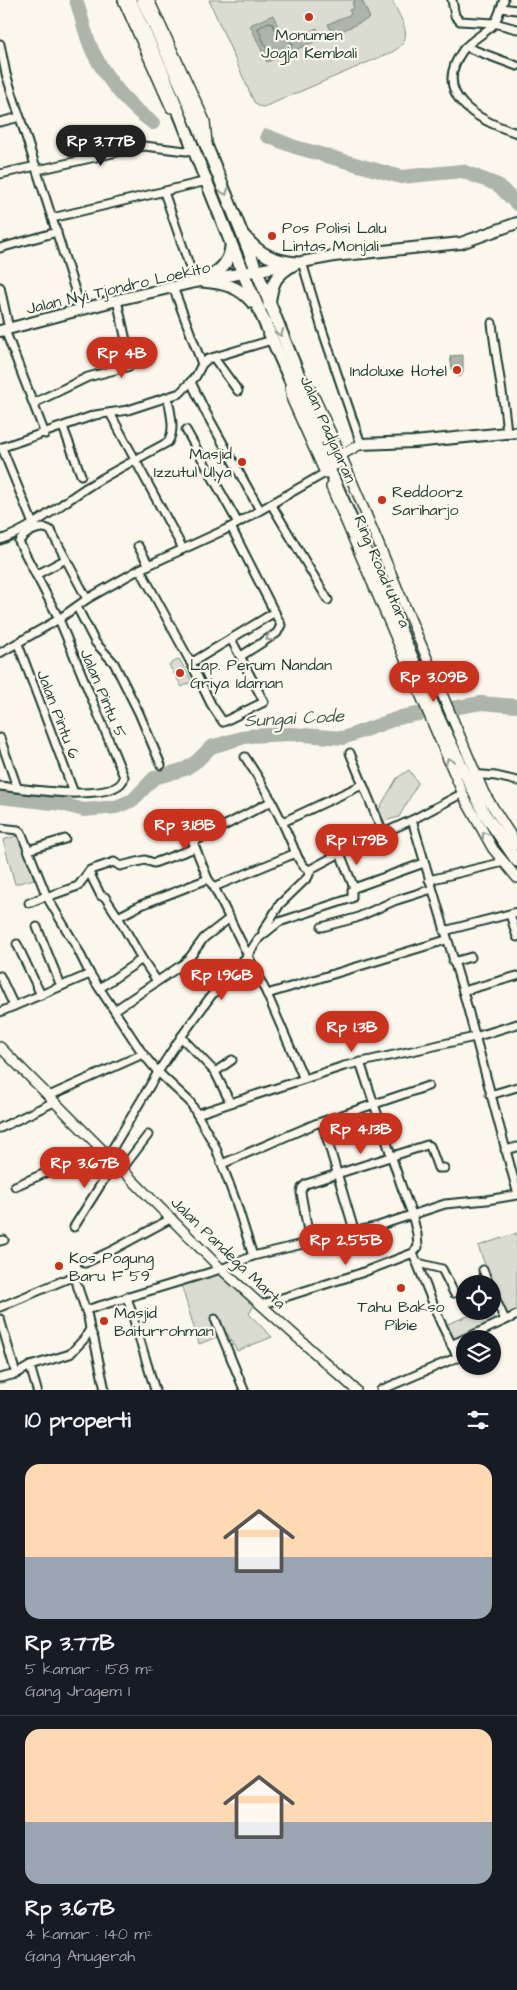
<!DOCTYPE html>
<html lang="id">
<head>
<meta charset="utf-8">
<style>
	body { margin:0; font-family:"Architects Daughter",sans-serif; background:#20242c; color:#f1f3f6; height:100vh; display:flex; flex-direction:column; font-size:19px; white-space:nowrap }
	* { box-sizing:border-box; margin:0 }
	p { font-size:16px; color:#9ea1a6 }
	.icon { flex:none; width:28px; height:28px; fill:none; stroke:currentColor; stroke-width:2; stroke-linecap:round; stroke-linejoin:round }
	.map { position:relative; height:1390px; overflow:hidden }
	.drawer { display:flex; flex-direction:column; background:#171b24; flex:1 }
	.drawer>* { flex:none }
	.fabs { position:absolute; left:456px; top:1275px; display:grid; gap:10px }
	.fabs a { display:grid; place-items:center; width:45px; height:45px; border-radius:50%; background:#171b24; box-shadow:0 1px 4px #0004; font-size:25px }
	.price { position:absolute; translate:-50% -42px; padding:0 11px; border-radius:18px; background:#c8321e; color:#fff; font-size:16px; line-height:32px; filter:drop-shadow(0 1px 2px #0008) }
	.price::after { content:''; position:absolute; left:50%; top:30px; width:15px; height:11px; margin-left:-8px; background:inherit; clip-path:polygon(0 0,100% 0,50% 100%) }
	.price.active { background:#222; color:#fff }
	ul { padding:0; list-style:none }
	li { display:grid; align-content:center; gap:10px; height:265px; padding:0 25px }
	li+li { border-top:1px solid #363941 }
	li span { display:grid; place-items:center; height:155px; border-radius:15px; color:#555 }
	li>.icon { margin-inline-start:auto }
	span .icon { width:90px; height:90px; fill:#fffc; stroke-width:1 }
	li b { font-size:21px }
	h2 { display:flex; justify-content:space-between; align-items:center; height:60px; padding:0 25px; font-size:21px }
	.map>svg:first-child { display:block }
</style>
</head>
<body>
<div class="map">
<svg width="517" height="1390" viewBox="0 0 517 1390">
	<rect width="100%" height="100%" fill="#fbf7ec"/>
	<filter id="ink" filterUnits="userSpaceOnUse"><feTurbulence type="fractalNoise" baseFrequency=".02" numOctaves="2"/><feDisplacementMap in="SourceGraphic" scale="10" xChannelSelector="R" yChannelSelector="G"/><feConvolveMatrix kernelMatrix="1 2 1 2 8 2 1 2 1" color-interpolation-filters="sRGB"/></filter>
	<g filter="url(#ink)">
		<g fill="#dbdcd1" stroke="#7d8c82">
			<path d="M209 0H392C401 20 417 39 392 52L264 107 258 106 254 102Z"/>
			<path d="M179 659 192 681 182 687 169 665Z"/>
			<path d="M409 770 418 783 399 817 384 821 379 809 397 778Z"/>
			<path d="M19 835 34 879 15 884 3 840Z"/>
			<path d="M517 1233V1311L501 1316 493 1301 492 1284 482 1283 490 1278 478 1246Z"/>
			<path d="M217 1272 254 1305 249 1314 272 1337 237 1351 227 1333 199 1344 181 1284Z"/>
			<path d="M481 1311H490L498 1326 454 1345 442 1326Z"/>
		</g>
		<g fill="#adb4aa" stroke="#74847b">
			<path d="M357 0H362L370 18 333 35 328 24 351 14 349 10 354 8 352 3Z"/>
			<path d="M273 15 281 33 286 31 288 35 292 33 295 38 317 28 321 39 267 62 250 25Z"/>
			<path d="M463 355V373L460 377 457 376 452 369 450 356Z"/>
		</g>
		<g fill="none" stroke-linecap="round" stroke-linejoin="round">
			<path stroke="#586d63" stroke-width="1" d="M269 22 272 23 278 35 293 43 292 46 271 55 269 54 258 29Z"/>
			<g stroke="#adb4aa" stroke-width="14">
				<path d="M76 0C82 17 85 36 93 52 107 80 128 105 153 123"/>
				<path d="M267 136 295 147 401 177 462 171 498 185 517 204"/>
				<path d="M0 797 62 804 84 810 116 807 133 800 154 778 185 769 197 761 211 747 248 736 291 734 343 738 401 717 481 703 517 706"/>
			</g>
			<g stroke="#1f3d34" stroke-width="11">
				<g id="minor">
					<path d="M452 0 455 16 460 21 494 23 517 29"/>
					<path d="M504 0C501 7 498 19 493 25 484 34 471 40 463 50 430 96 479 121 517 133"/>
					<path d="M501 8 517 10"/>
					<path d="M0 44 6 74 81 309"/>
					<path d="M466 47 517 66"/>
					<path d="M0 122 20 117"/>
					<path d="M38 170 144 146 186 151 192 150"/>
					<path d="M0 174 36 166"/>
					<path d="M164 192 195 282"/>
					<path d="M52 218 207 181"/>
					<path d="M0 248 57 232"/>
					<path d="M302 262 322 329 361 444"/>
					<path d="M0 287 9 329"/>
					<path d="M173 287 202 364"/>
					<path d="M492 323C496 360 504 396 507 433"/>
					<path d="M5 330 45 434"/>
					<path d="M214 358 238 391"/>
					<path d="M191 382 205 411 260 510"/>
					<path d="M34 403 88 377 130 366 131 363 117 300"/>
					<path d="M110 413 183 549"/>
					<path d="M63 427 81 475"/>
					<path d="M186 430 238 523"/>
					<path d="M0 448 95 415 128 410 180 393 196 376 202 364 208 359 272 340"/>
					<path d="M2 448 33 524"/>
					<path d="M271 504 328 600"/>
					<path d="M231 527 281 625 277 633 241 656"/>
					<path d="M0 540C32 529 58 506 86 488 113 471 141 457 168 442 176 429 170 412 168 398"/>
					<path d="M138 546 149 565"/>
					<path d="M140 569 191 663 211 704 223 722 264 702 231 639"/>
					<path d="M36 575 66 559"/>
					<path d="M77 607 95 642 114 663 139 713 161 765"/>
					<path d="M18 644 74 793"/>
					<path d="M0 653 59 619 87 599 140 569 231 527 325 473"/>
					<path d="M191 663 275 612"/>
					<path d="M0 738 17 787"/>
					<path d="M350 753 383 833"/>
					<path d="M245 757C264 785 279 813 292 844 296 853 300 866 309 870L348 849 412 820 463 793"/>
					<path d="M471 774 496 776 517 781"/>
					<path d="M0 786C21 788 120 805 124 777L59 619 19 542C24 533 42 523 51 531L87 599"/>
					<path d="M182 815 208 879"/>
					<path d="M412 820 463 991 517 1191"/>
					<path d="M283 822 362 785"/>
					<path d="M0 828 18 830 21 832 47 897 76 946 90 974 143 1054 158 1072 190 1102 215 1146 236 1202 253 1256"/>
					<path d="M193 842 272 801"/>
					<path d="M28 850 65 839"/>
					<path d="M340 853 354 888"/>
					<path d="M89 872 101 896 105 897 118 917"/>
					<path d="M429 880 504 862"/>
					<path d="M214 887 267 994 304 1079"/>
					<path d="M47 897 78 886 90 870 114 862 120 866 145 860 154 863 195 848"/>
					<path d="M29 903 46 896"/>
					<path d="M510 914 517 937"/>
					<path d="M37 927 61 986"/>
					<path d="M322 927 356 918 394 901 432 889"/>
					<path d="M263 931 280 904 308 877 311 869"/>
					<path d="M444 931 517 912"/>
					<path d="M17 944 41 995"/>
					<path d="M142 959 157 981"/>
					<path d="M453 962 471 957"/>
					<path d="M0 976 14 1006"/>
					<path d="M100 988 142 959 118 917 141 905 208 879 214 887 296 853"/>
					<path d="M463 991 517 976"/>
					<path d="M267 994 446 940"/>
					<path d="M115 1010 183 964 190 957 204 938 230 918"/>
					<path d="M0 1012 90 974"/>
					<path d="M181 1037 215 1072 230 1102"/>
					<path d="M215 1072 232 1060"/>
					<path d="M490 1095 517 1087"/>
					<path d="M49 1096 143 1054"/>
					<path d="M197 1114 344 1066 475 1037 517 1024"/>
					<path d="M322 1122 354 1230"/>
					<path d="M0 1128 54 1102"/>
					<path d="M505 1150 517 1147"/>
					<path d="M108 1156 158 1072 181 1037 211 996 248 955 259 938 279 922 352 898V890L354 888 424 863"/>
					<path d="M222 1164 315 1124 428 1086"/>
					<path d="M122 1169 148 1135"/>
					<path d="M15 1186 101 1149"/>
					<path d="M74 1227 115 1162"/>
					<path d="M0 1241 4 1240"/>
					<path d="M310 1242 301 1193 302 1188 306 1184 427 1145 430 1146 438 1168H444"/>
					<path d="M413 1253 440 1321 458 1358"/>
					<path d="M85 1263 111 1251 172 1218"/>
					<path d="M418 1263 442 1269 454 1293"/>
					<path d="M483 1270 489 1284"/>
					<path d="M492 1291 505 1320"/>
					<path d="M127 1297 155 1390"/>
					<path d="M263 1304 361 1273 413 1253 418 1247 417 1234 412 1214 402 1188 360 1062"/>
					<path d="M0 1307 74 1276 88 1317 90 1329 85 1338 70 1354 30 1366 16 1374 0 1378"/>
					<path d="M86 1310 221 1269 253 1256 378 1226 445 1204 487 1200 517 1195"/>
					<path d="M0 1319 16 1374"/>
					<path d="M215 1319 244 1390"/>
					<path d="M90 1329 94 1339 105 1390"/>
					<path d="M451 1345 517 1315"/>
					<path d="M30 1366 37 1390"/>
					<path d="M381 1390 465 1354"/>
				</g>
			</g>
			<g stroke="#1f3d34" stroke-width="12">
				<g id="tertiary">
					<path d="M123 0 171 108"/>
					<path d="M149 0 205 121 207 144"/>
					<path d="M303 380 311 390 341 455 484 793 517 845"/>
					<path d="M290 386 292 400 325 473"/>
					<path d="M341 455 361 444"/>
					<path d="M331 487 466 801 493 849 517 878"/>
					<path d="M0 1047 221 1269 356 1390"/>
				</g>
			</g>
			<g stroke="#1f3d34" stroke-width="14">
				<path id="secondary" d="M361 444 414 442 517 432"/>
			</g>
			<g stroke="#1f3d34" stroke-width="14">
				<path id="primary" d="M0 331 117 300 195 282 334 256 461 243 517 223"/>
			</g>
			<g stroke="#1f3d34" stroke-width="15">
				<g id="trunk">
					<path d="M130 0 162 70 243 273 440 721 484 813 517 861"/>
					<path d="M142 0C214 151 269 310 336 464"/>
					<path d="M244 236C259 254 273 261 296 263"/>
					<path d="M203 281C223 283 239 286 252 302"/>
					<path d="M203 281C218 272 230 264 231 246"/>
					<path d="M269 305C272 281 275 275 296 263"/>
				</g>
			</g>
			<use href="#minor" stroke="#fbf7ec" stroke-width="7"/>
			<use href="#tertiary" stroke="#fbf7ec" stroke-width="9"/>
			<use href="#secondary" stroke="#fbf7ec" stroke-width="10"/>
			<use href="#primary" stroke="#fbf7ec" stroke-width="10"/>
			<use href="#trunk" stroke="#fbf7ec" stroke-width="11"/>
		</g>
		<defs><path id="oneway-chevron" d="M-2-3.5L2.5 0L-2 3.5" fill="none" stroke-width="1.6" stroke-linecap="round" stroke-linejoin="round" transform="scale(1.25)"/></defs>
		<g stroke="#8d9a90">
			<use href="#oneway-chevron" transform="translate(225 192) rotate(69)"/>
			<use href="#oneway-chevron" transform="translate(280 333) rotate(68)"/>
			<use href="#oneway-chevron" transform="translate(269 638) rotate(148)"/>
			<use href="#oneway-chevron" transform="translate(449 761) rotate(-114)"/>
			<use href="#oneway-chevron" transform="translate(485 835) rotate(-121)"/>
		</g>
	</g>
	<g fill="#c8321e" stroke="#fbf7ec" stroke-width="2">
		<circle cx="309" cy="17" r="5"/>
		<circle cx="272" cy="236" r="5"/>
		<circle cx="457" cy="370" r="5"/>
		<circle cx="242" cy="462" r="5"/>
		<circle cx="382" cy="500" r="5"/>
		<circle cx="180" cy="673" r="5"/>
		<circle cx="59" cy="1266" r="5"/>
		<circle cx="401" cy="1288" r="5"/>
		<circle cx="104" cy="1321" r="5"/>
	</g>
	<g text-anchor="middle" stroke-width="4.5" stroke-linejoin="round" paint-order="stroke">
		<g font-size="16" fill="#1f3d34" stroke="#fbf7ec" text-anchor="start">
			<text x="309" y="40" text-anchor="middle">Monumen<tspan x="309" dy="18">Jogja Kembali</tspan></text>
			<text x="282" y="233">Pos Polisi Lalu<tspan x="282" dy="18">Lintas Monjali</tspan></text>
			<text x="447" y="376" text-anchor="end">Indoluxe Hotel</text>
			<text x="232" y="459" text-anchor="end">Masjid<tspan x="232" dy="18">Izzutul Ulya</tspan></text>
			<text x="392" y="497">Reddoorz<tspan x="392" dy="18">Sariharjo</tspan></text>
			<text x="190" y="670">Lap. Perum Nandan<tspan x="190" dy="18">Griya Idaman</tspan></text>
			<text x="69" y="1263">Kos Pogung<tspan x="69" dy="18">Baru F 59</tspan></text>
			<text x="401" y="1312" text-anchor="middle">Tahu Bakso<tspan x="401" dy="18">Pibie</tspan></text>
			<text x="114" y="1318">Masjid<tspan x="114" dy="18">Baiturrohman</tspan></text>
		</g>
		<g font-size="16" fill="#1f3d34" stroke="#fbf7ec">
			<text transform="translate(118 287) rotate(-13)" y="6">Jalan Nyi Tjondro Loekito</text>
			<text transform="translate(329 429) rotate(66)" y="6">Jalan Padjajaran</text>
			<text transform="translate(383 571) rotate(67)" y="6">Ring Road Utara</text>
			<text transform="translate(104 693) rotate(67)" y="6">Jalan Pintu 5</text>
			<text transform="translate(59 714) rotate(69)" y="6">Jalan Pintu 6</text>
			<text transform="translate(229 1252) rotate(44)" y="6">Jalan Pandega Marta</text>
		</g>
		<g font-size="18" font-style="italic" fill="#425b52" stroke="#fbf7ec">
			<text transform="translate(294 718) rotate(-3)" y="6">Sungai Code</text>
		</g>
	</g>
</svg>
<div class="fabs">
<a><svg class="icon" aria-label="locate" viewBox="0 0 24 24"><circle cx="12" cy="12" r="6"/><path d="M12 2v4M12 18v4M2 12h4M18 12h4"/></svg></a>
<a><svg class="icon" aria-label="layers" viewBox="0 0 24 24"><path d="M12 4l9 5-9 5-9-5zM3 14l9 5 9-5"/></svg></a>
</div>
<b class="price active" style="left:101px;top:167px">Rp 3.77B</b>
<b class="price" style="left:122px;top:379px">Rp 4B</b>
<b class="price" style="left:434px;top:703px">Rp 3.09B</b>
<b class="price" style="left:185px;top:851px">Rp 3.18B</b>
<b class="price" style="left:357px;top:866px">Rp 1.79B</b>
<b class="price" style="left:222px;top:1001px">Rp 1.96B</b>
<b class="price" style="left:352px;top:1053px">Rp 1.3B</b>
<b class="price" style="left:361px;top:1155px">Rp 4.13B</b>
<b class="price" style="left:85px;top:1189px">Rp 3.67B</b>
<b class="price" style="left:346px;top:1266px">Rp 2.55B</b>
</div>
<section class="drawer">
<h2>10 properti<svg class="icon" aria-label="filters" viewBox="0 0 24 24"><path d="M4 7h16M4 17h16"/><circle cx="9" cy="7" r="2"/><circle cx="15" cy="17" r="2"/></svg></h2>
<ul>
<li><span style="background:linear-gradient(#ffd9b3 60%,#9aa5b1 0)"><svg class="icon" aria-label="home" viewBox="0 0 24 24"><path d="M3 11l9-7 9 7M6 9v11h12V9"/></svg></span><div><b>Rp 3.77B</b><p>5 kamar · 158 m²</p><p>Gang Jragem I</p></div></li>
<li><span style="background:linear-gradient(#ffd9b3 60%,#9aa5b1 0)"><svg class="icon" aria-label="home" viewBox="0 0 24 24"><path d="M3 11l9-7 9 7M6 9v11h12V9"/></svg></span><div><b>Rp 3.67B</b><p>4 kamar · 140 m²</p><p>Gang Anugerah</p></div></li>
</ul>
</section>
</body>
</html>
